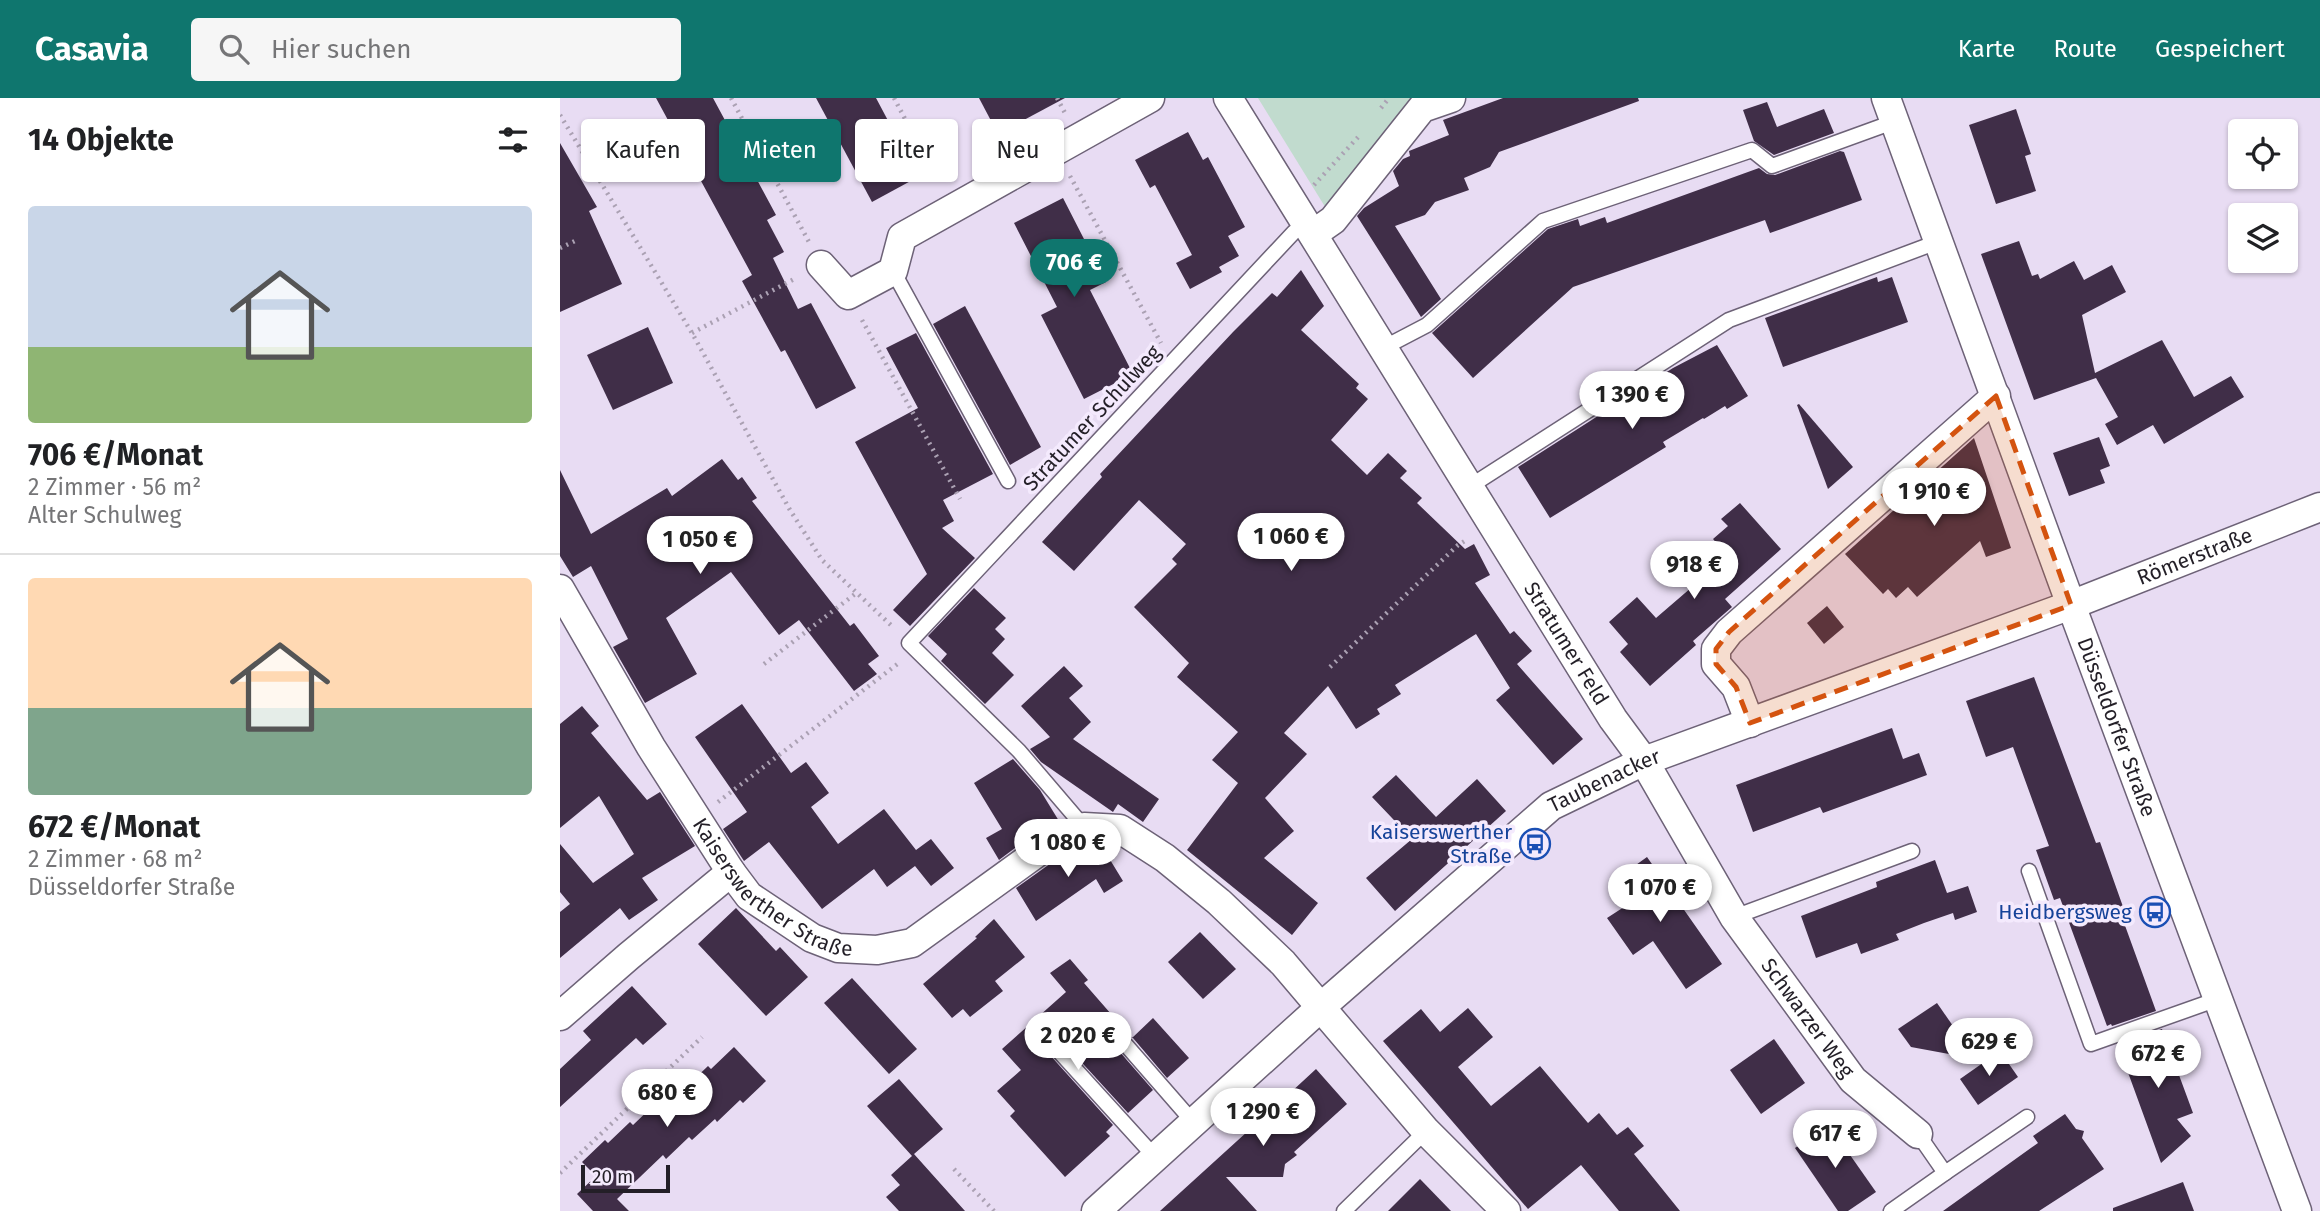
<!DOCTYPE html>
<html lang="de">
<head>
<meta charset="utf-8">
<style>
	body { margin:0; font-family:"Fira Sans",sans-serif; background:#f6f6f6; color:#202124; height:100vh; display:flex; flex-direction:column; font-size:26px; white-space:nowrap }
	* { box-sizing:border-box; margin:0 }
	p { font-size:23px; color:#757577 }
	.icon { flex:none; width:38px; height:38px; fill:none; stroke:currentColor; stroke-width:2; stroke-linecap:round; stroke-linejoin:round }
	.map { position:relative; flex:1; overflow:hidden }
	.sheet { display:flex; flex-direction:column; background:#fff; width:560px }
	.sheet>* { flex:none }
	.banner { position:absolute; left:21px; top:21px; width:665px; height:63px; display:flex; gap:14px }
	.fabs { position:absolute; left:1668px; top:21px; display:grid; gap:14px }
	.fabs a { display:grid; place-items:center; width:70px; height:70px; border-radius:7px; background:#fff; box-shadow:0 2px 5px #0004; font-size:35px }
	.scale { position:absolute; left:21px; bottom:18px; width:89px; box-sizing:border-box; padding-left:7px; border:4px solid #231f27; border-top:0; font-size:19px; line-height:24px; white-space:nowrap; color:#231f27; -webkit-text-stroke:5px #f4eafd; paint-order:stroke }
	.price { position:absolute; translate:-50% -60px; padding:0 16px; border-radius:24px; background:#fff; color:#222; font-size:23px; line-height:46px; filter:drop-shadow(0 2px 4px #0008) }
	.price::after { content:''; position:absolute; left:50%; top:42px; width:21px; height:16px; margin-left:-10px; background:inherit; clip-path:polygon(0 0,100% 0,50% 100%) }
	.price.on { background:#0f766e; color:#fff }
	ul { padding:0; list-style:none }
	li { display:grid; align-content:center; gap:14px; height:371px; padding:0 28px }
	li+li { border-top:2px solid #e0e0e0 }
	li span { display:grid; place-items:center; height:217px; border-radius:7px; color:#555 }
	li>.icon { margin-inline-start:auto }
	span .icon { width:126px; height:126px; fill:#fffc; stroke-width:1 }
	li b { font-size:30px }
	h2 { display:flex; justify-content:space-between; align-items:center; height:84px; padding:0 28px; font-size:30px }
	.pill { padding:0 24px; border-radius:7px; background:#fff; box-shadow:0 2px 5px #0004; font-size:24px; line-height:63px }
	.pill.on { background:#0f766e; color:#fff }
	header { display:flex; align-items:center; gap:42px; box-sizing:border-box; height:98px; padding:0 35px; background:#0f766e; color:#fff }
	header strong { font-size:33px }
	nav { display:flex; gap:38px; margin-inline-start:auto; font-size:24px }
	.search { width:490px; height:63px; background:#f6f6f6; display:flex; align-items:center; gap:18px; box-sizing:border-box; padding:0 24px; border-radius:7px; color:#757577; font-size:26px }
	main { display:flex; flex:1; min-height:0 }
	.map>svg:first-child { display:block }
</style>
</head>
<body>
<header>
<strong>Casavia</strong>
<div class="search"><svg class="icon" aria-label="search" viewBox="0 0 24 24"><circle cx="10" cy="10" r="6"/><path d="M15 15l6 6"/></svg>Hier suchen</div>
<nav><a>Karte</a><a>Route</a><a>Gespeichert</a></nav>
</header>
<main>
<section class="sheet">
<h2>14 Objekte<svg class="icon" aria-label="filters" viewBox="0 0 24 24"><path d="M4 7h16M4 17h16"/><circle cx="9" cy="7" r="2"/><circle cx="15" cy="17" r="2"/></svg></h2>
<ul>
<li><span style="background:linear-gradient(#c9d6e8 65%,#8fb573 0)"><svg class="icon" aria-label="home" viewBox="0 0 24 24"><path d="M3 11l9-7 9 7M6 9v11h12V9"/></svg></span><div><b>706 €/Monat</b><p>2 Zimmer · 56 m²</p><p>Alter Schulweg</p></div></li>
<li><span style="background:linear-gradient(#ffd9b3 60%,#7fa58c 0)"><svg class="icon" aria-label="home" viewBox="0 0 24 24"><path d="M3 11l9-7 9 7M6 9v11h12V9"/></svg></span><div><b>672 €/Monat</b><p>2 Zimmer · 68 m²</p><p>Düsseldorfer Straße</p></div></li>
</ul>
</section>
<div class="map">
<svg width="1760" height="1113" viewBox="0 0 1760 1113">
	<rect width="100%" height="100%" fill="#e8dcf3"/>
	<path fill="#c1dbce" d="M698 0H855L767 112Z"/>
	<g fill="#402e48">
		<path d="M96 0H153L216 117 207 122 224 154 213 160 238 211 251 205 296 290 256 311 225 252 221 254 182 183 192 177Z"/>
		<path d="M256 0H316L358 79 312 104Z"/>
		<path d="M419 0H505L438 36Z"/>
		<path d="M943 0H1078L1079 3 939 54 930 69 904 80 909 92 875 104 865 117 835 128 881 201 861 219 797 118 804 110 839 88 833 73 843 61 850 58 849 53 889 37 883 22Z"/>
		<path d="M1207 4 1217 29 1264 11 1274 35 1214 57 1194 43 1183 12Z"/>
		<path d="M1456 11 1471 56 1465 58 1476 93 1436 106 1409 27Z"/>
		<path d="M628 34 643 62 648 59 685 129 668 138 679 158 659 169 662 174 630 191 616 165 632 157 595 87 590 90 575 62Z"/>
		<path d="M0 45 37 109 29 113 62 186 0 214Z"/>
		<path d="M1280 53 1284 54 1302 102 1210 135 1205 122 1013 189 913 280 872 235 988 131 1018 121 1020 128 1045 119 1047 125 1199 70 1207 76 1215 77Z"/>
		<path d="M503 100 546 184 530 192 573 276 524 301 481 217 497 209 454 125Z"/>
		<path d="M1459 143 1472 178 1478 176 1480 181 1514 163 1524 182 1552 167 1566 194 1522 217 1535 275 1602 242 1634 299 1671 278 1684 299 1604 346 1593 327 1557 347 1545 326 1558 319 1536 280 1474 302 1421 156Z"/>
		<path d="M741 172 764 208 741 232 799 286 796 290 808 301 771 342 807 377 828 355 847 373 840 380 862 400 857 405 905 451 914 446 930 477 915 485 950 536 954 533 972 553 957 566 1023 641 993 667 936 602 950 590 916 536 835 587 841 596 817 611 820 616 796 631 768 588 724 635 747 656 705 700 734 733 704 760 758 805 732 837 627 752 678 685 652 662 678 634 617 579 629 565 574 509 617 466 612 461 626 446 579 402 514 473 482 444 542 379 540 376 673 234 712 195 717 199Z"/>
		<path d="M1317 179 1318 184 1332 179 1348 224 1223 269 1205 220Z"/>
		<path d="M405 208 481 349 450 367 373 226Z"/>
		<path d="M88 229 113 285 53 312 27 257Z"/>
		<path d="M356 235 433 376 383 402 394 423 382 430 415 460 350 528 333 512 367 476 295 344 358 310 326 250Z"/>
		<path d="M1157 247 1188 298 1167 311 1165 308 1144 321 1143 320 1103 344 1106 349 990 420 958 369 1113 270Z"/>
		<path d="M1239 306 1293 369 1268 391 1237 307Z"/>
		<path d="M1539 339 1550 368 1540 372 1545 385 1509 398 1493 355Z"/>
		<path d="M1414 340 1451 450 1426 459 1420 443 1357 499 1348 489 1336 500 1328 491 1323 496 1285 456Z"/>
		<path d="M162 361 178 382 182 379 197 400 192 403 290 528 294 525 319 558 308 566 317 576 294 593 239 522 219 537 171 474 106 520 137 576 85 605 53 549 68 541 31 468 13 479 0 458V372L31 436 107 390 112 398Z"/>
		<path d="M1180 405 1221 451 1165 501 1172 509 1133 543 1136 547 1090 588 1060 554 1068 546 1049 524 1077 499 1096 520 1168 458 1153 441 1168 428 1161 421Z"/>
		<path d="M414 490 446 520 435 531 445 541 432 555 454 577 425 606 381 563 387 556 368 538Z"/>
		<path d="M1267 508 1284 529 1264 546 1247 525Z"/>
		<path d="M504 568 523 588 509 600 531 624 513 641 599 701 583 724 558 706 553 714 481 664 470 651 490 639 461 608Z"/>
		<path d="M1474 579 1536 745 1540 744 1567 820 1563 822 1596 913 1552 928 1551 926 1547 928 1500 800 1494 802 1476 752 1489 748 1453 649 1426 659 1406 603Z"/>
		<path d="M182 606 231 675 246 664 269 695 251 709 278 746 324 711 356 752 371 741 394 770 371 788 355 768 327 789 314 771 262 811 209 744 184 763 163 731 187 714 135 639Z"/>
		<path d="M22 608 39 628 31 635 87 702 100 694 135 748 82 780 98 802 69 822 60 810 0 860V814L10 806 0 794V746L33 785 74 756 39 698 0 730V626Z"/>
		<path d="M1332 630 1343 661 1359 655 1367 677 1263 715 1260 709 1193 734 1176 687Z"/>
		<path d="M453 661 480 692 499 723 475 735 439 762 426 740 442 731 414 685Z"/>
		<path d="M836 677 876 719 917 681 946 713 835 813 806 780 852 741 812 699Z"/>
		<path d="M528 746 541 747 563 783 544 795 536 781 476 823 456 790 494 763Z"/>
		<path d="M1087 759 1162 866 1126 891 1093 843 1073 857 1047 820 1064 809 1048 787Z"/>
		<path d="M1375 762 1387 795 1408 788 1417 814 1395 822 1393 815 1364 825 1336 836 1339 842 1301 856 1297 845 1256 860 1241 818 1317 789 1316 784Z"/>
		<path d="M176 810 216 853 220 849 248 879 206 918 138 846Z"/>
		<path d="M434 821 465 859 435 883 443 893 410 919 403 911 392 920 363 886 417 840 415 839Z"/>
		<path d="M640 834 676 871 643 901 608 864Z"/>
		<path d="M510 861 528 882 524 885 572 940 593 920 629 960 607 980 573 940 565 938 559 940 557 948 559 953 593 992 568 1015 503 944 495 941 489 943 487 951 489 956 553 1027 546 1034 550 1038 505 1079 450 1018 455 1013 437 993 461 972 442 951 506 894 490 875Z"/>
		<path d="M292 880 357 951 329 976 264 905Z"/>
		<path d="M72 888 107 926 83 947 76 940 0 1009V971L31 942 23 933Z"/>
		<path d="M1377 905 1416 961 1351 949 1338 931Z"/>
		<path d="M908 910 933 939 898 969 931 1008 980 968 1028 1025 1039 1015 1057 1037 1068 1029 1084 1048 1074 1056 1120 1113H1059L1021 1067 968 1111 823 943 861 911 880 934Z"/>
		<path d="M1602 931 1633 1015 1617 1021 1631 1038 1601 1065 1558 947Z"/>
		<path d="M1214 941 1245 985 1201 1016 1170 972Z"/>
		<path d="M174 949 206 983 183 1005 180 1002 157 1024 155 1021 132 1042 129 1039 106 1061 103 1057 57 1101 69 1113H33L17 1096 36 1078 22 1064 45 1042 48 1045 70 1024 73 1027 96 1005 99 1008 122 987 125 990 148 968 151 971Z"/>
		<path d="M1440 953 1458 979 1418 1007 1400 981Z"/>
		<path d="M756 971 787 1006 734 1054 737 1057 725 1066 723 1079H666L697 1113H600L688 1033V1026L704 1019Z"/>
		<path d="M339 981 383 1031 354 1056 405 1113H339L326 1099 340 1087 331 1077 352 1058 307 1008Z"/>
		<path d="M1505 1016 1516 1031 1524 1033 1522 1040 1544 1071 1479 1113H1383L1478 1045 1473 1038Z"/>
		<path d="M1269 1027 1316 1094 1288 1113H1278L1235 1050Z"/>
		<path d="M860 1081 891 1113H828Z"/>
		<path d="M1623 1084 1634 1113H1553V1110Z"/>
	</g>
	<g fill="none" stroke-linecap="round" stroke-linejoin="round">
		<g stroke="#6d6277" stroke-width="17">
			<g id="service">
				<path d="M333 173 448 383"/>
				<path d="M823 250 867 227 983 123 1192 52 1212 68 1336 23"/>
				<path d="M909 389 1169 222 1380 143"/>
				<path d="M524 729 459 653 349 545 734 134 746 125"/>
				<path d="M1469 773 1531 946 1658 901"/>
				<path d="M1174 819 1352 753"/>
				<path d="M566 947 634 1025"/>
				<path d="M496 950 595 1059"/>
				<path d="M1358 1036 1385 1075 1467 1019"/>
				<path d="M784 1113 866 1033"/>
				<path d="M1331 1113 1385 1075"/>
			</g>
		</g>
		<g stroke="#6d6277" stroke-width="31">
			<g id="minor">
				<path id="s1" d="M668 0 1053 621 1084 663 1174 819 1293 982 1358 1036"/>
				<path id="s2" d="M1326 0 1511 507 1737 1113"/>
				<path d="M753 136 773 122 862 10 891 0"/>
				<path d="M261 167 288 197 333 173 342 139 590 0"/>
				<path id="s3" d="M0 491 91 649 171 774 189 798 252 840 278 850 317 852 352 845 485 749 524 729 560 731 605 760 659 804 723 865 866 1033 946 1113"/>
				<path d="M1190 625 1176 589 1156 566V551L1169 534 1436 298"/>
				<path d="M0 918 69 858 171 774"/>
				<path id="s4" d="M536 1113 761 909 991 708 1084 663 1511 507 1760 409"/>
			</g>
		</g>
		<g stroke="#aba1b3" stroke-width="4.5" stroke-dasharray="2 5" stroke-linecap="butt">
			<path d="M171 0 249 144"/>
			<path d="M334 0 379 85"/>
			<path d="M497 0 505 15"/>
			<path d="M821 10 829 0"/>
			<path d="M0 17 132 235 230 412 262 462 334 530"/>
			<path d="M510 78 601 245"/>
			<path d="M754 87 800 37"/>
			<path d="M0 150 17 142"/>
			<path d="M302 222 400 401"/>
			<path d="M132 235 236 180"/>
			<path d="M204 566 295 496"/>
			<path d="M770 569 898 447 908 441"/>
			<path d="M158 704 340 564"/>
			<path d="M394 1071 434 1113"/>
			<path d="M0 1075 142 939"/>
		</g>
		<use href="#service" stroke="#fff" stroke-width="14"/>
		<use href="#minor" stroke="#fff" stroke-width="28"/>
	</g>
	<path fill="#d4530f" fill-opacity="0.2" stroke="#d4530f" stroke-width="5" stroke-dasharray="14 9" stroke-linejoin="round" d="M1436 298 1511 507 1190 625 1176 589 1156 566V551L1169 534Z"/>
	<defs>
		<g id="bus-ring" transform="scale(1.575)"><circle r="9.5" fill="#f4eafd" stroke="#1a4fb4" stroke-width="1.5"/><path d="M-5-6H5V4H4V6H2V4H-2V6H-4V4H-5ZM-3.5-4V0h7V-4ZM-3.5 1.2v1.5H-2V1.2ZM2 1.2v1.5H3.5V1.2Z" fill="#1a4fb4"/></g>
	</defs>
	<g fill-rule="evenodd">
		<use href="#bus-ring" x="975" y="746"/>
		<use href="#bus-ring" x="1595" y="814"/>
	</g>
	<g text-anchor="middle" stroke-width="7" stroke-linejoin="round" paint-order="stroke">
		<g font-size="21" fill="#231f27" stroke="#f4eafd">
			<text transform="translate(532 320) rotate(-47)" y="7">Stratumer Schulweg</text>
			<text dy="7" stroke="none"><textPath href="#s4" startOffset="1300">Römerstraße</textPath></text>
			<text dy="7" stroke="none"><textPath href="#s1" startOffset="642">Stratumer Feld</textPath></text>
			<text dy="7" stroke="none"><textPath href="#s2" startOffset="670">Düsseldorfer Straße</textPath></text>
			<text dy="7" stroke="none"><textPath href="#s4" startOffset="668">Taubenacker</textPath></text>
			<text dy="7" stroke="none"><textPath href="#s3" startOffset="374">Kaiserswerther Straße</textPath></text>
			<text dy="7" stroke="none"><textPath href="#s1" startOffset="1088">Schwarzer Weg</textPath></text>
		</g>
		<g font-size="21" fill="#164399" stroke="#f4eafd" text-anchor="end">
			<text x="952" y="741">Kaiserswerther<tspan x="952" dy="24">Straße</tspan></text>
			<text x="1572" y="821">Heidbergsweg</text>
		</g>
	</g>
</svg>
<div class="fabs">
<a><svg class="icon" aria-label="locate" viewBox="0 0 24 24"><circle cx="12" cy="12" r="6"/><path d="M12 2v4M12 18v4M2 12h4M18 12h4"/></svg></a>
<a><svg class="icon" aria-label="layers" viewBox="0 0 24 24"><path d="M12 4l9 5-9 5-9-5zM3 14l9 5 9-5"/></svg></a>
</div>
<div class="scale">20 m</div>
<b class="price on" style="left:514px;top:201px">706 €</b>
<b class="price" style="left:1072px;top:333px">1 390 €</b>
<b class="price" style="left:1374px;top:430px">1 910 €</b>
<b class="price" style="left:731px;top:475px">1 060 €</b>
<b class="price" style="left:140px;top:478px">1 050 €</b>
<b class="price" style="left:1134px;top:503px">918 €</b>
<b class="price" style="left:508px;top:781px">1 080 €</b>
<b class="price" style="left:1100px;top:826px">1 070 €</b>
<b class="price" style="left:518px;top:974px">2 020 €</b>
<b class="price" style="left:1429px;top:980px">629 €</b>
<b class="price" style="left:1598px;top:992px">672 €</b>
<b class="price" style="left:107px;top:1031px">680 €</b>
<b class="price" style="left:703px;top:1050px">1 290 €</b>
<b class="price" style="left:1275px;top:1072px">617 €</b>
<div class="banner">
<a class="pill">Kaufen</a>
<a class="pill on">Mieten</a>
<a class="pill">Filter</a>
<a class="pill">Neu</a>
</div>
</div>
</main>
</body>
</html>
